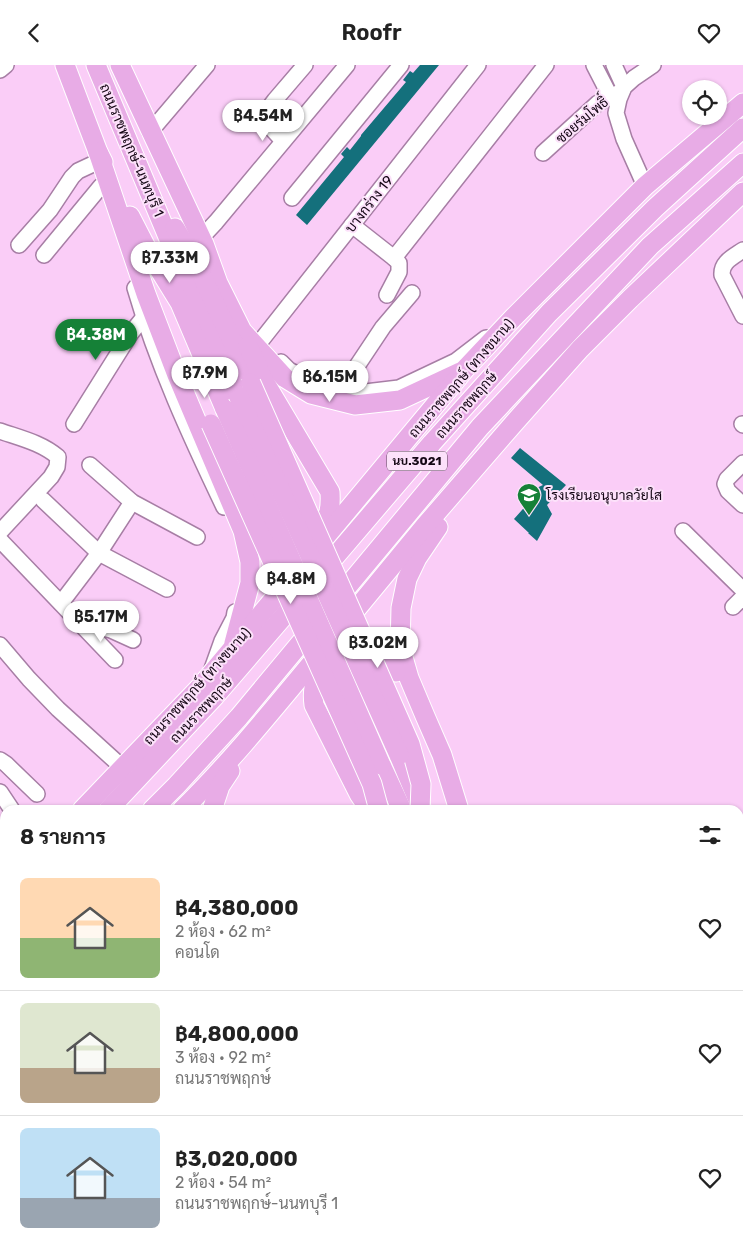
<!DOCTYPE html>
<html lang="th">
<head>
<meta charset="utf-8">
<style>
	body { margin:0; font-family:Rubik,Sarabun,sans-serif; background:#f6f6f6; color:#222; height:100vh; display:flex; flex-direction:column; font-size:19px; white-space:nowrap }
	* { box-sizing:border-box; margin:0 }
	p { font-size:16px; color:#767676 }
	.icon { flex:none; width:28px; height:28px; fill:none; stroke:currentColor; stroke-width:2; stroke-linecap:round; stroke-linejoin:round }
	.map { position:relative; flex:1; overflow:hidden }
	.side { position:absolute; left:0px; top:740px; width:744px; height:446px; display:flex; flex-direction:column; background:#fff; border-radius:15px 15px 0 0; box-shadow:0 1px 4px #0004 }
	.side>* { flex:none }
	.controls { position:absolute; left:682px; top:15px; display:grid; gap:10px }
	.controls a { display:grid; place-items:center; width:45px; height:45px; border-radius:50%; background:#fff; box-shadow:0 1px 4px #0004; font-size:25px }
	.price { position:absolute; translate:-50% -42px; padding:0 11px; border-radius:18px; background:#fff; color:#222; font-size:16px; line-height:32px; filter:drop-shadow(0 1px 2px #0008) }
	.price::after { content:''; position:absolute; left:50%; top:30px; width:15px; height:11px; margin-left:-8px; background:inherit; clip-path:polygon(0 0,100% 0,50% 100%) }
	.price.on { background:#158137; color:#fff }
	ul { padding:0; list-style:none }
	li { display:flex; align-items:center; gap:15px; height:125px; padding:0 20px }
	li+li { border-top:1px solid #e0e0e0 }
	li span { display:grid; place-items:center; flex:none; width:140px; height:100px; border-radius:8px; color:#555 }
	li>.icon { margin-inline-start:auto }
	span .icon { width:60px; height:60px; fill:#fffc; stroke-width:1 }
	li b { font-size:21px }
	h2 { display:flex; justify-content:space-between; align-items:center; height:60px; padding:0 20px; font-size:21px }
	header { display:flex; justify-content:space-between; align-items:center; height:65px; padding:0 20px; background:#fff; font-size:22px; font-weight:600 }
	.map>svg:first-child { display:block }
</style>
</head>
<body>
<header><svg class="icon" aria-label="back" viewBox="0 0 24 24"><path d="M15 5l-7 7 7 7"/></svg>Roofr<svg class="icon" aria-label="heart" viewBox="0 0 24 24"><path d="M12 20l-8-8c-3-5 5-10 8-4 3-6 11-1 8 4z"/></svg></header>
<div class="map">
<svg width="743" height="1186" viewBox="0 0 743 1186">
	<rect width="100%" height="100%" fill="#facdf7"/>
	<g fill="#14707c">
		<path d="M420 0H439L307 160 296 150 344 92 341 89 347 82 350 85 361 71V70L406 17 403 15 410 6 413 8Z"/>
		<path d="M520 383 566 420 547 440 552 449 537 476 528 468H529L514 454 530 436 527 434V431L528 427 543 420 511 393Z"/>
	</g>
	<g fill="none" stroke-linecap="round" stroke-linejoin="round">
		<g stroke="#a77ea5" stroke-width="18">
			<g id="minor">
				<path d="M594 0 610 31"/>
				<path d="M614 0 624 22"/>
				<path d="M0 5 6 0"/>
				<path d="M150 67 207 0"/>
				<path d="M283 76 270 62 268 57 267 51 269 43 275 35 305 0"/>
				<path d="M543 88 598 38 622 26"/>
				<path d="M645 121 624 74 616 48 619 34 624 22 634 13 653 0"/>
				<path d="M292 133 401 0"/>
				<path d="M352 160 394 193 546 0"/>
				<path d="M201 173 216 157 347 0"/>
				<path d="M19 180 50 145 72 112 78 106 93 99"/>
				<path d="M743 185C733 192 721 197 722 210L743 251"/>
				<path d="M44 190 101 121"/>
				<path d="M135 223C157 299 190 371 224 442"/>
				<path d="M387 230 399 207V198L394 193"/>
				<path d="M260 277 478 0"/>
				<path d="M281 297 289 305 317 320 357 328 399 323 456 296 486 273"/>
				<path d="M341 325 383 262 412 228"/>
				<path d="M74 359 131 268 144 252"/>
				<path d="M742 359 743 360"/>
				<path d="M0 366C20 373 42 378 58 392L57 402 51 412 0 467"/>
				<path d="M743 398 727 414 725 419 728 426 743 440"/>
				<path d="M90 400 132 437 197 472"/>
				<path d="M43 435 99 488 167 524"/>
				<path d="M683 466 743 525"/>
				<path d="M0 475 115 595"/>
				<path d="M61 538 99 488 132 437"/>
				<path d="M733 542 743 532"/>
				<path d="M77 557 111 565 133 575"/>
				<path d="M0 580 29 614 58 644 123 703"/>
				<path d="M212 604 222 576 234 553 235 547"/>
				<path d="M0 695 6 699 37 729"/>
				<path d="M0 727 12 745"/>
				<path d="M25 1181 28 1186"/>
				<path d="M94 1181 97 1186"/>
				<path d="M234 1181 237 1186"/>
				<path d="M609 1181 611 1186"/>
				<path d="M180 1186 187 1181"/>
				<path d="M373 1186 379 1181"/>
			</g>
		</g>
		<g stroke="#fff" stroke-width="21">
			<g id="major">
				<path d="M65 0 98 87 103 97"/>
				<path d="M96 0 184 210 238 330"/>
				<path d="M120 0 204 179 218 218 242 266 285 313 311 329 355 340 400 335 460 307"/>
				<path d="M98 87 146 229 177 310 243 466 250 497V518L234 578"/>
				<path d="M130 151 148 186 180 238 225 344"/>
				<path d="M175 163 197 200 246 306"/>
				<path d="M248 281 264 316 330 427C331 444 330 456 313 465"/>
				<path d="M438 462 417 493 407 514 401 543 400 582 409 613 425 651 442 690 459 745"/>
				<path d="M312 488 465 304 513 253 645 121 743 38"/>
				<path d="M321 508 432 378 549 248 655 143 743 63"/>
				<path d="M344 559 424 462 515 357 580 284 630 234 743 127"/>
				<path d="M355 582 366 574C381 577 388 595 396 607"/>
				<path d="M334 599C317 612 311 617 314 640L359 729 370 745"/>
				<path d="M399 690 421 742"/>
				<path d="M381 700 402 745"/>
				<path d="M82 745 201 621 293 511"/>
				<path d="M108 745 215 631 301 531"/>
				<path d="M152 745 176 721 239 652 480 362 650 181 743 98"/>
				<path d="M182 745C233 695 279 637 325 582"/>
				<path d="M212 745 220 721 230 706"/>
				<path d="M0 829 5 824"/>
				<path d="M0 854 5 849"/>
				<path d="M0 896 5 891"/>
				<path d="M0 922 5 917"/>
			</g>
		</g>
		<use href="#minor" stroke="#fff" stroke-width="15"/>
		<use href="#major" stroke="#e8ace6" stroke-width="19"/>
		<g stroke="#fff" stroke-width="21" stroke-linecap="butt">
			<g id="major-bridge">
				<path d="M251 318 410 679 421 719 420 745"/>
				<path d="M238 330 399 690"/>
				<path d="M225 344 381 700"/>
				<path d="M211 359 372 719 379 745"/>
			</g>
		</g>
		<use href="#major-bridge" stroke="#e8ace6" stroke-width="19"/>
	</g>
	<defs>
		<g id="school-pin" transform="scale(1.25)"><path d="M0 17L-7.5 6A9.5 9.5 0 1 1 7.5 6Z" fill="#158137" stroke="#fce1fa"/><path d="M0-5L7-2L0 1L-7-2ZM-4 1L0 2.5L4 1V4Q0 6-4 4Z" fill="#fff"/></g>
	</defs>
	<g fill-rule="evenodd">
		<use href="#school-pin" x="529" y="430"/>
	</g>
	<g text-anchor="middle" stroke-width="4" stroke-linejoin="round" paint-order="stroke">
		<rect fill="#fce1fa" stroke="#5a4859" stroke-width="1" x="387" y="386.5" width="60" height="19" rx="4"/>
		<g font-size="12" font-weight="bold" fill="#140614">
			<text x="417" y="400">นบ.3021</text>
		</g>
		<g font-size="14" fill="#140614" stroke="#fce1fa">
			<text transform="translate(582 55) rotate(-40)" y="5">ซอยร่มโพธิ์</text>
			<text transform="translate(132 85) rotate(67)" y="5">ถนนราชพฤกษ์-นนทบุรี 1</text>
			<text transform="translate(369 139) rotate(-52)" y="5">บางกร่าง 19</text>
			<text transform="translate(461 313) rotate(-49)" y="5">ถนนราชพฤกษ์ (ทางขนาน)</text>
			<text transform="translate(466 340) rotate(-48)" y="5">ถนนราชพฤกษ์</text>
			<text transform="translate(197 621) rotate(-48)" y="5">ถนนราชพฤกษ์ (ทางขนาน)</text>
			<text transform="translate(201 645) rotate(-47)" y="5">ถนนราชพฤกษ์</text>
		</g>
		<g font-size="14" fill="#140614" stroke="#fce1fa" text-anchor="start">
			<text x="546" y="435">โรงเรียนอนุบาลวัยใส</text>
		</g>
	</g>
</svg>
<div class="controls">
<a><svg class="icon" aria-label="locate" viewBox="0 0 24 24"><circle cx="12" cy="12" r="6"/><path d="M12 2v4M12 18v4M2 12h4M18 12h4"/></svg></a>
</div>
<b class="price" style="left:263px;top:77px">฿4.54M</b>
<b class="price" style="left:170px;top:219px">฿7.33M</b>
<b class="price on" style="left:96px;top:296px">฿4.38M</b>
<b class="price" style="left:205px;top:334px">฿7.9M</b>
<b class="price" style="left:330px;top:338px">฿6.15M</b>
<b class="price" style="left:291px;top:540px">฿4.8M</b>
<b class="price" style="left:101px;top:578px">฿5.17M</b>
<b class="price" style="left:378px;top:604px">฿3.02M</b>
<section class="side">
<h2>8 รายการ<svg class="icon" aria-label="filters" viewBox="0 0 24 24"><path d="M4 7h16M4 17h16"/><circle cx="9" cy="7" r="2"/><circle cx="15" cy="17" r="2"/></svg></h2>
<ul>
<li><span style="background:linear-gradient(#ffd9b3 60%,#8fb573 0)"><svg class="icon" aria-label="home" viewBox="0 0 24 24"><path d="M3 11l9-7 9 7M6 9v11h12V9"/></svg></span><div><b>฿4,380,000</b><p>2 ห้อง · 62 m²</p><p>คอนโด</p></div><svg class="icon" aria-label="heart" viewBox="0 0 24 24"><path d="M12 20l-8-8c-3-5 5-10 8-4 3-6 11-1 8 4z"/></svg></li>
<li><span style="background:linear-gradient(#dfe7d0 65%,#b9a48a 0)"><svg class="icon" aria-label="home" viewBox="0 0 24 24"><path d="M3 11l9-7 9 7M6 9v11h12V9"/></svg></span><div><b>฿4,800,000</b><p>3 ห้อง · 92 m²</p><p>ถนนราชพฤกษ์</p></div><svg class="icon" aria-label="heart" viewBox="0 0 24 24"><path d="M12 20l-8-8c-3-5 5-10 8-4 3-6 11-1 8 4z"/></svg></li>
<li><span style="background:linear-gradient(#bfe0f5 70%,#9aa5b1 0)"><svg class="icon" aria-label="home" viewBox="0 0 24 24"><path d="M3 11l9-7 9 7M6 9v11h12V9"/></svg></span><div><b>฿3,020,000</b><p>2 ห้อง · 54 m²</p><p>ถนนราชพฤกษ์-นนทบุรี 1</p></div><svg class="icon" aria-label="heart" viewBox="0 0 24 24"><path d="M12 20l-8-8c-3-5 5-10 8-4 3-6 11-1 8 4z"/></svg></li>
</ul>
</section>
</div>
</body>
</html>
